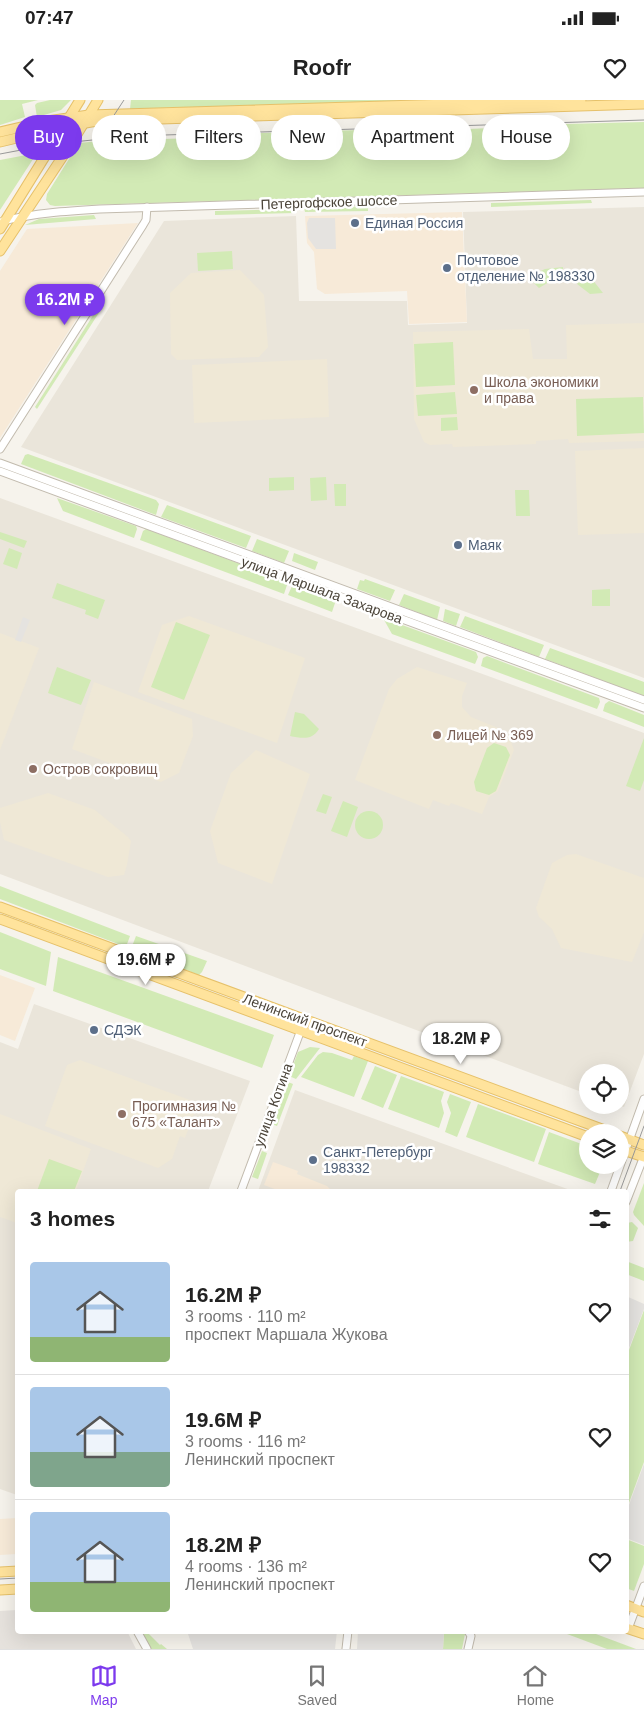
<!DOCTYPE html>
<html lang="en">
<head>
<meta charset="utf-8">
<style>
	body { margin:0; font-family:Arial,sans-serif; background:#f2f2f2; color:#222; height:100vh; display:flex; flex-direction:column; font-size:19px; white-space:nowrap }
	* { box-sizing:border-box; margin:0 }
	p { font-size:16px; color:#767676 }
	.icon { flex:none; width:28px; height:28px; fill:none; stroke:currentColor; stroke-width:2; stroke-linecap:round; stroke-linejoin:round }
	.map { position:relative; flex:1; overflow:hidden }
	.drawer { position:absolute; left:15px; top:1089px; width:614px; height:445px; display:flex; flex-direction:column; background:#fff; border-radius:5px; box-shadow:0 5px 20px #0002 }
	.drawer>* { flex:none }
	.hud { position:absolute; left:15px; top:15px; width:615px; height:45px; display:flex; gap:10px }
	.controls { position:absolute; left:579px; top:964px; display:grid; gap:10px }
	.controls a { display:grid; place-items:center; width:50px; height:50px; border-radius:50%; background:#fff; box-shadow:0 5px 20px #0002; font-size:25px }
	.price { position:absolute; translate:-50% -42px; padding:0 11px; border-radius:18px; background:#fff; color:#222; font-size:16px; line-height:32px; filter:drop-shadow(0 1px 2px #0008) }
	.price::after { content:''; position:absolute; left:50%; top:30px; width:15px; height:11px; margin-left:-8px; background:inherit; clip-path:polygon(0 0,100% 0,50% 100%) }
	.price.selected { background:#7c3aed; color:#fff }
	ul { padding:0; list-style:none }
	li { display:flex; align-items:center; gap:15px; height:125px; padding:0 15px }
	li+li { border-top:1px solid #e0e0e0 }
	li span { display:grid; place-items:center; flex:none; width:140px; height:100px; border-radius:5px; color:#555 }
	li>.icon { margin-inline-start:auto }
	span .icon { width:60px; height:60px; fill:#fffc; stroke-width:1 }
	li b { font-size:21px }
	h2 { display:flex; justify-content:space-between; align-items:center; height:60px; padding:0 15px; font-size:21px }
	.pill { padding:0 18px; border-radius:22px; background:#fff; box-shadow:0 5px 20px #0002; font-size:18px; line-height:45px }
	.pill.selected { background:#7c3aed; color:#fff }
	.status { display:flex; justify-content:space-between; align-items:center; height:35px; padding:0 25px; background:#fff; direction:ltr }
	.status svg { height:14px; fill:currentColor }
	header { display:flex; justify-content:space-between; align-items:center; height:65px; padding:0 15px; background:#fff; font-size:22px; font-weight:700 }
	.tab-bar { display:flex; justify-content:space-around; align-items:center; height:70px; border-top:1px solid #e0e0e0; background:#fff; font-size:14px; color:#767676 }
	.tab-bar a { display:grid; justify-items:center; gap:2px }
	.tab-bar .selected { color:#7c3aed }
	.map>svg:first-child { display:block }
</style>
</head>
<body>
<div class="status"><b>07:47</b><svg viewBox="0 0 49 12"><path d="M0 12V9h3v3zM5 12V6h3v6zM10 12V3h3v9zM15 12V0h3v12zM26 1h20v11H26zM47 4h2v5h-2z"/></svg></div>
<header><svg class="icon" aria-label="back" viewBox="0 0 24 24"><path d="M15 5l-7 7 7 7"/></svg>Roofr<svg class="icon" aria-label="heart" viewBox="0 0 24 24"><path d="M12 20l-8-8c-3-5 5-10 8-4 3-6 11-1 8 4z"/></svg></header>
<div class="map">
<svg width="644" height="1549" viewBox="0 0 644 1549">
	<rect width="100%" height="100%" fill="#f6f3ec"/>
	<g fill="#eae5da">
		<path d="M644 107V578L21 347 164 121 296 116 299 201H407L408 225 467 223 463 112Z"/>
		<path d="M0 398 644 633V954L624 1007 618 1005H620V972H588L587 994 0 774Z"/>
		<path d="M34 904 250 981 208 1091H18L17 1395 0 1389V942L18 949Z"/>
		<path d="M295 990 573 1091H258Z"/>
	</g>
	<g fill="#f7ead8">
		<path d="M462 112 467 222 409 224 407 191 325 194 317 189 314 152 307 143 305 116Z"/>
		<path d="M138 123 0 338V171L27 129Z"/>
		<path d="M0 875 35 888 15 941 0 935Z"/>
		<path d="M273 1062 298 1071 297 1074 327 1086 332 1091H280L264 1085Z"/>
		<path d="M17 1418V1454L0 1455V1419Z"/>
	</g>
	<path fill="#e6e2dd" d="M17 1510 18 1531H127L136 1549H0V1511Z"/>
	<g fill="#efe8d6">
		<path d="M240 170 264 195 268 247 259 257 177 260 171 254 170 193 191 173Z"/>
		<path d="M644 223V341L569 343 568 339 536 341V344L453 347 452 344 430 345 424 342 414 319 413 232 529 229 533 259H567L566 225Z"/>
		<path d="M327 259 329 317 194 323 192 265Z"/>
		<path d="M644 348V433L578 435 575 351Z"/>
		<path d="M189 516 305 558 277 643 138 592 162 525Z"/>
		<path d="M0 533 39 548 0 650Z"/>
		<path d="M417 567 467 583 462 596V607L471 617 496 627 511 642 514 650 498 691 489 697 482 714 451 703 449 706 433 700 429 709 355 680 389 589 397 579Z"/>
		<path d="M94 582 192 619 193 636 179 673 161 682 72 649Z"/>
		<path d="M256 650 310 674 272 784 218 763 210 731 231 673Z"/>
		<path d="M48 693 95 710 128 737 131 741 127 765 124 775 108 777 4 740 0 722V708Z"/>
		<path d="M576 754 644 778V832L632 862 561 848 552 829 539 817 536 808 552 763 567 755Z"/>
		<path d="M80 960 198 1003 185 1038 180 1036 172 1059 158 1068 45 1026 67 965Z"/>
		<path d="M0 1014 91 1049 76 1091H18L17 1123 0 1117Z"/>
	</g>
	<g fill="#d2eab5">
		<path d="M0 0H38L22 4 25 17 0 25Z"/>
		<path d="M50 0H71L61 10 37 17 35 5 37 3Z"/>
		<path d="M131 0H424L130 9Z"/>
		<path d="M644 22V88L55 106 50 105 46 100 47 94 79 43 130 38V40L195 38 196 35 426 28 427 31 490 28V26Z"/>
		<path d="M37 53 0 110V60Z"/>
		<path d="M591 100 592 103 491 107V103Z"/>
		<path d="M368 106V111L305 112 304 108Z"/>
		<path d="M295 109V113L215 115V111Z"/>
		<path d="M94 115 96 119 25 125 39 119Z"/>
		<path d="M232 151 233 169 198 171 197 153Z"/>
		<path d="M563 167V179L549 182 539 188 528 177 545 169Z"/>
		<path d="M585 173 592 179 603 193 590 194 577 184Z"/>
		<path d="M99 206 102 208 37 309 35 307Z"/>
		<path d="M453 242 455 285 416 287 414 244Z"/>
		<path d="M455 292 457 314 418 316 416 295Z"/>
		<path d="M643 297 644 333 577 336 576 299Z"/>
		<path d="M457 317 458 330 441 331V318Z"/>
		<path d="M28 354 156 400 159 404 156 415 21 364 25 355Z"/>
		<path d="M294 377V390L269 391V378Z"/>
		<path d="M326 377 327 400 311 401 310 378Z"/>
		<path d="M334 384H346V406H335Z"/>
		<path d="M515 390H529L530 416H516Z"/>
		<path d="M57 398 136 426 137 429 134 438 63 411Z"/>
		<path d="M167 405 251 436 246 448 161 417Z"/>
		<path d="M146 429 286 481 287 485 284 494 140 440 143 431Z"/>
		<path d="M0 432 27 441 24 448 0 439Z"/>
		<path d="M257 439 289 451 284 463 252 451Z"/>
		<path d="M9 448 22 453 17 469 3 464Z"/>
		<path d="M294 453 318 462 315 470 292 461Z"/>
		<path d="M365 479 395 490 390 501 357 489 360 480 364 481Z"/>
		<path d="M57 483 105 500 98 519 85 514 86 510 52 498Z"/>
		<path d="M294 485 336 500 332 512 288 495 292 486Z"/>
		<path d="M610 489V506H592V490Z"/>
		<path d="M404 494 440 507 437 520 399 505Z"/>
		<path d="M445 509 460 514 456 526 443 521Z"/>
		<path d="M465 516 544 545 539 557 460 527Z"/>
		<path d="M383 518 476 552 478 557 475 564 392 534Z"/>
		<path d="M176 522 210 535 184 600 151 587Z"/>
		<path d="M550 548 644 582V596L545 559Z"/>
		<path d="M487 556 599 598 600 602 597 609 481 566 483 558Z"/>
		<path d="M57 567 91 580 81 605 48 593Z"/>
		<path d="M609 601 644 615V627L603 611 605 604Z"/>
		<path d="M295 612 304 614 319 629C312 641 301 638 290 636Z"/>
		<path d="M644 638V680L640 691 626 686Z"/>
		<path d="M494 643 506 647 510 655 496 691 489 695 476 691 474 682 487 648Z"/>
		<path d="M323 694 332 697 326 714 316 711Z"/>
		<path d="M343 701 358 707 347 737 331 731Z"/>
		<circle cx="369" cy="725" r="14"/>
		<path d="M0 786 130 836 126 847 0 799Z"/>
		<path d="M0 832 51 852 46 886 0 869Z"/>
		<path d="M136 836 207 861 202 872 199 875 131 849Z"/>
		<path d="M58 857 274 935 262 968 53 891Z"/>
		<path d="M310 947 320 948 296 979 289 976 298 952Z"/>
		<path d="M323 952 332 953 352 960 354 956 368 961 354 997 301 977 318 955Z"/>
		<path d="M375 966 397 975 383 1008 361 999Z"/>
		<path d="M401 976 444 992 441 1001 444 1013 439 1028 388 1009Z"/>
		<path d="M288 982 293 984 277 1026 272 1024Z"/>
		<path d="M450 994 471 1002 457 1037 445 1032 451 1013 447 1002Z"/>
		<path d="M478 1004 546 1029 534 1062 466 1037Z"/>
		<path d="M549 1032 587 1046 588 1065H603L595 1084 538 1064Z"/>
		<path d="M262 1051 267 1053 258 1079 252 1077Z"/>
		<path d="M49 1059 82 1071 74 1091H37Z"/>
		<path d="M644 1083V1126L634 1115 633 1112Z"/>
		<path d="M632 1122 638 1128 633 1141 626 1142 627 1123Z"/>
		<path d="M626 1161 644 1168V1181L626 1174Z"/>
		<path d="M644 1210V1362L626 1411V1258Z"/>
		<path d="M626 1439 644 1446V1464L634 1491 626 1488Z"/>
		<path d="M140 1531H146L160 1545 161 1544 167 1549H150Z"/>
		<path d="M444 1531H464L465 1534 462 1549H443Z"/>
		<path d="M559 1531H588L636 1549H607Z"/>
	</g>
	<g fill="#e5e3e0">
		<path d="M309 118H335L336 149H316L308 138 307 123Z"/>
		<path d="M23 517 30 520 21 542 15 540Z"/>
		<path d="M626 1196 644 1204V1209L626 1256Z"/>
		<path d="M644 1364V1445L626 1438V1413Z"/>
		<path d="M187 1531H337L335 1549H193Z"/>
		<path d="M358 1531H444L443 1549H357Z"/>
	</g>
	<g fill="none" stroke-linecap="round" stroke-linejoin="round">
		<g stroke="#c2bbae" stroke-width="9">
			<g id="minor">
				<path d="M3 121C35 113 67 111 100 109L644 92"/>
				<path d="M0 349 143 125 146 120 147 107"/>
				<path d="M0 363 644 600"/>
				<path d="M0 371 644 608"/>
				<path d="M241 1091 305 919"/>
				<path d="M611 1091 644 999"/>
				<path d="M626 1102 644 1056"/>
				<path d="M628 1529 644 1486"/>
				<path d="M137 1531 147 1549"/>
				<path d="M468 1531 471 1536 468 1549"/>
				<path d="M346 1549 348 1531"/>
			</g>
		</g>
		<g stroke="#e6c16a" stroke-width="11">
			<g id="major">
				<path d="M0 32 47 21 89 15 581 0"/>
				<path d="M0 42 63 27 97 21 644 4"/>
				<path d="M0 129 80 0"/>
				<path d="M0 151 73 41 98 0"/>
				<path d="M0 807 610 1032"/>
				<path d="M0 819 588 1037"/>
				<path d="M620 1036 644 1045"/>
				<path d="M620 1049 644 1057"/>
				<path d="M0 1472 18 1471"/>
				<path d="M0 1490 18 1489"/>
				<path d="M626 1505 644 1512"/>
				<path d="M626 1528 644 1534"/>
			</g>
		</g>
		<use href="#minor" stroke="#fff" stroke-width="7"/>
		<use href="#major" stroke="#ffe39c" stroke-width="9"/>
		<g stroke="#9a9a9a" stroke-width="1">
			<path d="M94 38 103 32 124 0"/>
			<path d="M0 54 53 44 132 36 644 20"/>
			<path d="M620 1091 644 1026"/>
			<path d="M0 1479 18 1478"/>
		</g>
	</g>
	<g fill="#5c6f8a" stroke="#fff" stroke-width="2">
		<circle cx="355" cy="123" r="5"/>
		<circle cx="447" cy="168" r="5"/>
		<circle cx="458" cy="445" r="5"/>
		<circle cx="94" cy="930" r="5"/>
		<circle cx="313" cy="1060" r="5"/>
	</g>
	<g fill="#8d6e63" stroke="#fff" stroke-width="2">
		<circle cx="474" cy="290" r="5"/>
		<circle cx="437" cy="635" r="5"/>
		<circle cx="33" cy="669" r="5"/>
		<circle cx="122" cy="1014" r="5"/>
	</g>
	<g text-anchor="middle" stroke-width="5" stroke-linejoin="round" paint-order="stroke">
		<g font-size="14" fill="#4b4439" stroke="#fff">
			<text transform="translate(329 102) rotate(-2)" y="5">Петергофское шоссе</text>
			<text transform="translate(322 490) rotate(20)" y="5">улица Маршала Захарова</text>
			<text transform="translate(305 920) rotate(20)" y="5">Ленинский проспект</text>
			<text transform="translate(273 1005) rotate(-70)" y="5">улица Котина</text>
		</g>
		<g font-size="14" fill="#4e5e75" stroke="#fff" text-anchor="start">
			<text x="365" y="128">Единая Россия</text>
			<text x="457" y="165">Почтовое<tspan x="457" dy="16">отделение № 198330</tspan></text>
			<text x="468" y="450">Маяк</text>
			<text x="104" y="935">СДЭК</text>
			<text x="323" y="1057">Санкт-Петербург<tspan x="323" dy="16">198332</tspan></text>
		</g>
		<g font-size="14" fill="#785e54" stroke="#fff" text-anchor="start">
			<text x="484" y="287">Школа экономики<tspan x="484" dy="16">и права</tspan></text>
			<text x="447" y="640">Лицей № 369</text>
			<text x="43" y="674">Остров сокровищ</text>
			<text x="132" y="1011">Прогимназия №<tspan x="132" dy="16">675 «Талант»</tspan></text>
		</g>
	</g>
</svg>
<div class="controls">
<a><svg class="icon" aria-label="locate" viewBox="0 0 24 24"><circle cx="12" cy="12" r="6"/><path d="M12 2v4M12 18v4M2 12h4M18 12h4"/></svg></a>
<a><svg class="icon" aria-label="layers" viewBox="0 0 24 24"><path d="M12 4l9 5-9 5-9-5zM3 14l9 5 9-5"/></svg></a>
</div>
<b class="price selected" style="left:65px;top:226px">16.2M ₽</b>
<b class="price" style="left:146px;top:886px">19.6M ₽</b>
<b class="price" style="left:461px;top:965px">18.2M ₽</b>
<div class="hud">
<a class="pill selected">Buy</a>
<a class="pill">Rent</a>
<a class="pill">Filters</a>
<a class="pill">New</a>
<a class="pill">Apartment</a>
<a class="pill">House</a>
</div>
<section class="drawer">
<h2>3 homes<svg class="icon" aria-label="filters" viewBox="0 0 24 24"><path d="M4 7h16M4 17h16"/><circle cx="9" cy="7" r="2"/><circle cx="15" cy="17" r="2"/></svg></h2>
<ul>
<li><span style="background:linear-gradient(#a9c7e8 75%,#8fb573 0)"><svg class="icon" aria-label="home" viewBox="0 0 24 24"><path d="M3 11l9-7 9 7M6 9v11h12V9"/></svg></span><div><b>16.2M ₽</b><p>3 rooms · 110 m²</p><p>проспект Маршала Жукова</p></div><svg class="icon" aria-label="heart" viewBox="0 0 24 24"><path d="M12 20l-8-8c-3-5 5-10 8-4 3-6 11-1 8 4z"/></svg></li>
<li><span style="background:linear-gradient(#a9c7e8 65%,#7fa58c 0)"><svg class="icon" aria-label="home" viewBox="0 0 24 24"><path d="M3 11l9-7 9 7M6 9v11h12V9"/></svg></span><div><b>19.6M ₽</b><p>3 rooms · 116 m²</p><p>Ленинский проспект</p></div><svg class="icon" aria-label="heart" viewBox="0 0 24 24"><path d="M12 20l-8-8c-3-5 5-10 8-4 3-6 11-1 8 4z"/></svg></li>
<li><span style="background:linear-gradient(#a9c7e8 70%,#8fb573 0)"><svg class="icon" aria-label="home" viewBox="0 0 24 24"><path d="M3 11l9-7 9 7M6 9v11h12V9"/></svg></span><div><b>18.2M ₽</b><p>4 rooms · 136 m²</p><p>Ленинский проспект</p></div><svg class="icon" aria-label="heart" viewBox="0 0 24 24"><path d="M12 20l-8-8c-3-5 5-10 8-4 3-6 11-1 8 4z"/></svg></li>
</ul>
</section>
</div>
<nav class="tab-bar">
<a class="selected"><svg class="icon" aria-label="map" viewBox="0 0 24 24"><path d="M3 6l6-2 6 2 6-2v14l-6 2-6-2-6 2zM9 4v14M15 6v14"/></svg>Map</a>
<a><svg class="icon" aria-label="saved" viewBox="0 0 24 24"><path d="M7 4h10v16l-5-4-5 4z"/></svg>Saved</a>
<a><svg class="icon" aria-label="home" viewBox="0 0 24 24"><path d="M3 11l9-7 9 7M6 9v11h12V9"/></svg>Home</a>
</nav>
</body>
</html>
